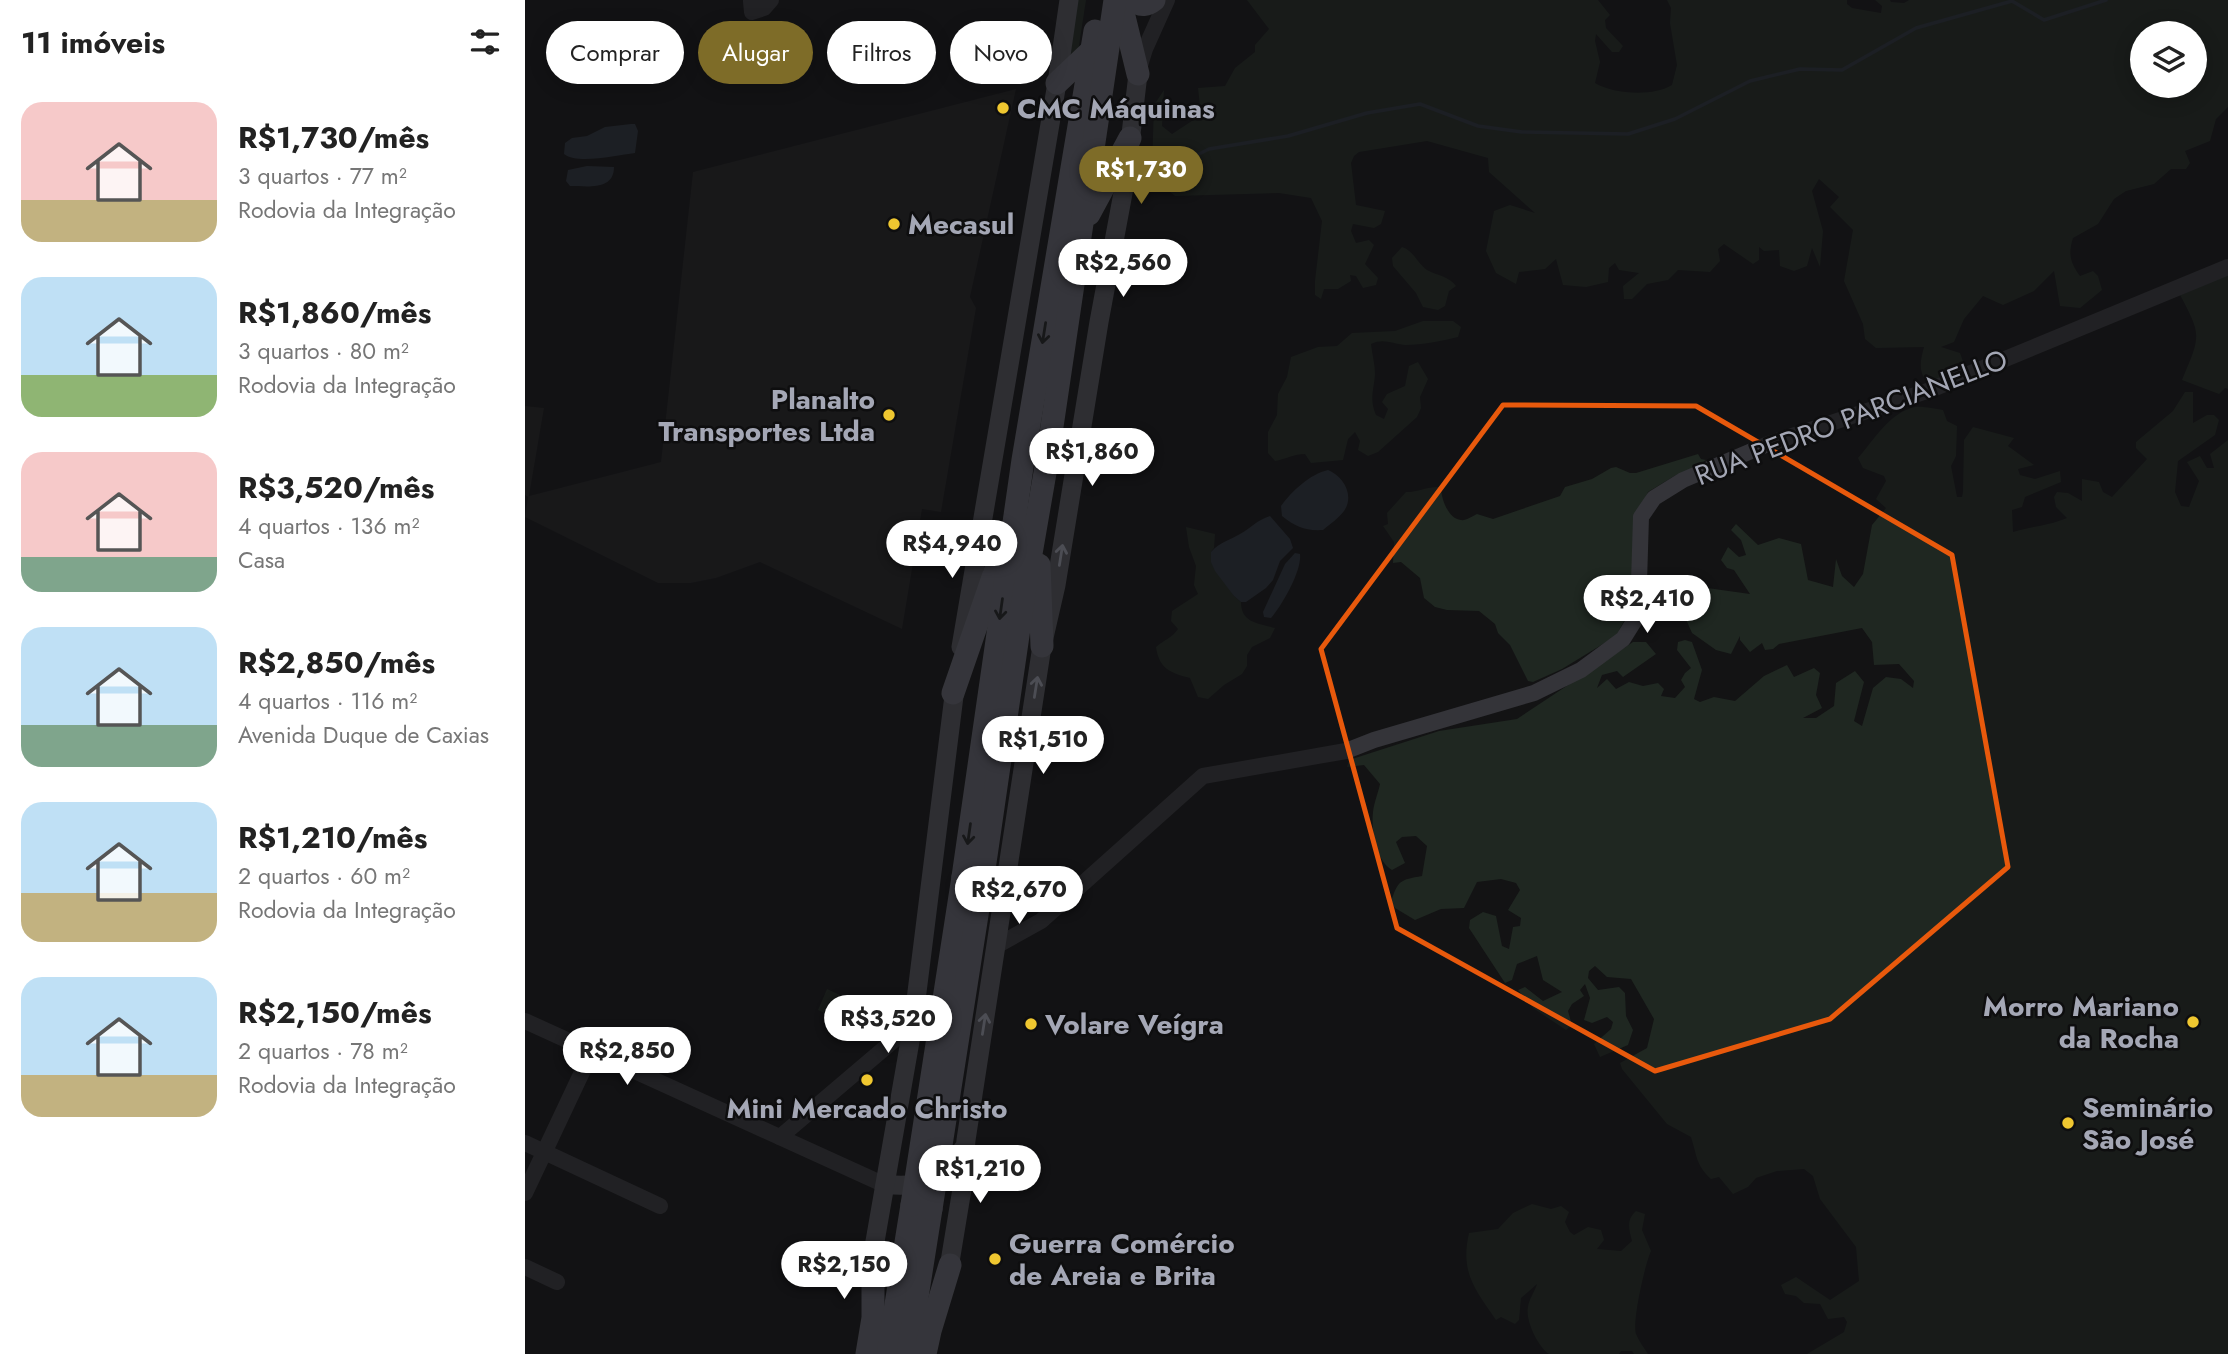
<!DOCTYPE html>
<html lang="pt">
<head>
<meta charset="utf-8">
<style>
	body { margin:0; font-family:Jost,sans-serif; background:#f6f6f6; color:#222; height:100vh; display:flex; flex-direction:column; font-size:26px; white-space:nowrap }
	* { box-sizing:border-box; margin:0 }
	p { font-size:23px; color:#767676 }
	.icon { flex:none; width:38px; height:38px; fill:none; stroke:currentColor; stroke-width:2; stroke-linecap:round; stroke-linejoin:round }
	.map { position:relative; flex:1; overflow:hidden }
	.details { display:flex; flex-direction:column; background:#fff; width:525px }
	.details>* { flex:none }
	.hud { position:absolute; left:21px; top:21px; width:665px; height:63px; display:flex; gap:14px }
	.tools { position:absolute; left:1605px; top:21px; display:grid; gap:14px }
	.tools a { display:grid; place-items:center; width:77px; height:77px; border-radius:50%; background:#fff; box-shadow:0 4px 18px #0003; font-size:35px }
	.price { position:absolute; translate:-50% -60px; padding:0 16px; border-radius:24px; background:#fff; color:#222; font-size:23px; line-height:46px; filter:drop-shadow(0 2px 4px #0008) }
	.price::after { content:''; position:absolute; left:50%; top:42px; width:21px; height:16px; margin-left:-10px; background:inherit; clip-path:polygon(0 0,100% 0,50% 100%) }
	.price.on { background:#7e6c28; color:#fff }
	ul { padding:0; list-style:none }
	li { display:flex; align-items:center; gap:21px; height:175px; padding:0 21px }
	li span { display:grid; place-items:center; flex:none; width:196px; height:140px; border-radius:21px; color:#555 }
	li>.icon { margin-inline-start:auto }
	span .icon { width:84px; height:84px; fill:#fffc; stroke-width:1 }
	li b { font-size:30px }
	h2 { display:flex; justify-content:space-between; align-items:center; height:84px; padding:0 21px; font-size:30px }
	.chip { padding:0 24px; border-radius:32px; background:#fff; box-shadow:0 4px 18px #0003; font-size:24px; line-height:63px }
	.chip.on { background:#7e6c28; color:#fff }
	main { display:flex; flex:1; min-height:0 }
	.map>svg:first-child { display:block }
</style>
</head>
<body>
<main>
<section class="details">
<h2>11 imóveis<svg class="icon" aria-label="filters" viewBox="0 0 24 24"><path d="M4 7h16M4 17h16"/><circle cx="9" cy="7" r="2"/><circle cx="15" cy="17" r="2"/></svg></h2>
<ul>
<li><span style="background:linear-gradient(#f6c9c9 70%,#c2b280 0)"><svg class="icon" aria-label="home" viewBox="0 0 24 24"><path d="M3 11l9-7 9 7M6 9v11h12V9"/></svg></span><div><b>R$1,730/mês</b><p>3 quartos · 77 m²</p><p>Rodovia da Integração</p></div></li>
<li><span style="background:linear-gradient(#bfe0f5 70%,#8fb573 0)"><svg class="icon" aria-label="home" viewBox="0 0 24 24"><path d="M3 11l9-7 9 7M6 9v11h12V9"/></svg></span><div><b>R$1,860/mês</b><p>3 quartos · 80 m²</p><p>Rodovia da Integração</p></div></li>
<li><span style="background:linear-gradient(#f6c9c9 75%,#7fa58c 0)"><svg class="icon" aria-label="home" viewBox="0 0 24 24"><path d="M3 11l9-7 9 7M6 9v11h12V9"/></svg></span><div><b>R$3,520/mês</b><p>4 quartos · 136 m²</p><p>Casa</p></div></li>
<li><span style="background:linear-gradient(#bfe0f5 70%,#7fa58c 0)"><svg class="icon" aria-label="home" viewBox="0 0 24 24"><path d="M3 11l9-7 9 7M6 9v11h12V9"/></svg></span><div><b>R$2,850/mês</b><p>4 quartos · 116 m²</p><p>Avenida Duque de Caxias</p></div></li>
<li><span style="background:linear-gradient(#bfe0f5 65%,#c2b280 0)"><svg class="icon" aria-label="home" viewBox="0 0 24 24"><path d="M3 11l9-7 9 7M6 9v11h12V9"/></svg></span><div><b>R$1,210/mês</b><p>2 quartos · 60 m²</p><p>Rodovia da Integração</p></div></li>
<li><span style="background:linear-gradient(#bfe0f5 70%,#c2b280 0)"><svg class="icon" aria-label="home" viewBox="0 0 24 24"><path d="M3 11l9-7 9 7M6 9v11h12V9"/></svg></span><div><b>R$2,150/mês</b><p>2 quartos · 78 m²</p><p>Rodovia da Integração</p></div></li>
</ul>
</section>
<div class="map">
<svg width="1703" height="1354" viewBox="0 0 1703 1354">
	<rect width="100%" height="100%" fill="#131314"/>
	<path fill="#1f1f21" d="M491 89 445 297 451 308 416 512 397 509 377 629 235 562 191 578 166 583H133L0 517 3 497 0 495V406L19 408 4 496 136 462 168 172Z"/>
	<g fill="#1f2721" fill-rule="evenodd">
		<path d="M553 0H561L553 52 542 65Z"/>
		<path d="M722 0H1073L1085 15 1080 20 1081 28 1098 46 1094 52H1087L1071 34 1070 41 1075 62 1070 83C1088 94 1128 97 1147 85L1152 65 1145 23 1146 8 1142 0H1322V4L1327 8 1356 13 1357 6 1350 0H1365L1366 2 1379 3 1384 0H1703V107L1691 119 1685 141 1660 151 1665 163 1661 169H1646L1629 184 1601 191 1589 199 1573 224 1548 238C1543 254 1545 262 1555 276L1568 271 1573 276 1577 290 1555 308 1535 306 1529 271 1509 291 1478 305 1458 296 1439 319 1429 342 1416 347 1435 353 1440 367 1414 379 1400 380C1393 368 1396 359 1399 347L1351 348 1340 339 1338 324 1319 281 1328 230 1305 207 1314 197 1294 179 1287 191 1298 231 1295 267 1287 248 1282 266 1269 271 1255 266 1254 250 1239 251 1234 247V260L1228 264 1199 244 1193 249 1195 261 1185 272 1153 270 1143 280 1122 284 1107 299H1099L1098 286 1114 273 1094 270 1090 263 1084 268 1083 282 1061 287 1038 285 1031 259 1020 269 994 272 991 284 971 273 961 251 969 211 985 205 1010 213 964 172 963 158 902 141 834 152 829 156 826 163 831 205 860 211 856 224 849 228 828 224 826 231 831 243 844 240 849 245 840 264 853 278 851 285 838 288 831 276 825 275 826 281 813 289H799L796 299 790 295V281L797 221 786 198 754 193 650 196 637 185 624 183 627 167 629 105 639 90 637 126 647 134 676 115 673 88 700 86 710 68 730 52V45L744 29ZM1617 33H1670V86H1617Z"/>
		<path d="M877 247C889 251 892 263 902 270 913 276 924 276 931 286L924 291 920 306 913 310 898 307 891 293 868 266 867 258Z"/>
		<path d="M1703 274V389L1700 388 1694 394 1657 380C1676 335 1677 336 1654 293Z"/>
		<path d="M898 321H928L936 327 933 337C916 341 898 345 880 345 867 344 859 338 846 344 847 354 850 364 850 374 849 390 844 399 851 415L859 419 863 409 857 402 862 394 880 386 884 366 893 362 903 379 895 397 896 408 892 417 853 452 843 456 833 450 835 441 830 432 823 439 818 460 786 463 780 454C769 454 761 459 750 461L743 453V432L752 415 753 394 762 377 766 357 793 347 812 346 827 333 870 331Z"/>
		<path d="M1660 392H1668V423L1682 415H1689L1694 420 1690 435 1653 461 1650 492 1656 506 1664 507 1674 481 1662 462 1675 456 1682 468H1689L1685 454 1703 440V1354H1282L1319 1332 1322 1322 1319 1317 1303 1319 1295 1304 1279 1303 1271 1296 1260 1294 1256 1285 1271 1277 1305 1300 1334 1281 1331 1247 1295 1199 1288 1176 1279 1169 1252 1171 1231 1178 1223 1187 1208 1194 1194 1177 1186 1179C1171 1165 1172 1156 1166 1137L1142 1124 1097 1069 1095 1063 1122 1048 1129 1019 1106 979 1082 977 1070 966 1064 971 1063 978 1073 990 1094 987 1100 993 1101 1016 1108 1030 1103 1045 1075 1057 1069 1044 1086 1029 1088 1022 1082 1017 1067 1023 1059 1020 1065 998 1060 984 1055 990 1059 996 1047 1004 1043 1011 1047 1025 1041 1030 1008 1008 993 990 1000 987 1018 1001 1037 992 1018 980 1012 956 992 964 987 980 980 983 944 928 945 920 958 912 971 916 977 946 984 949 988 927 995 926 996 918 983 910 995 890 991 883 976 879 952 882 939 908 916 909 890 920 870 908 866 902C873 880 875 880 897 876L902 846 891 836 877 837 871 842 880 863 867 870C851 861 846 830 848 812 849 803 853 793 855 784L839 765 822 767 824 760 914 731 992 719 1108 642H1121L1131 654 1098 677 1092 671 1077 675 1072 688 1082 679 1091 689 1104 682 1118 686 1133 683 1139 689 1136 696 1150 698 1160 687 1156 680 1160 673 1166 668 1152 650 1153 642 1160 640 1167 642 1177 670 1169 699 1175 702 1189 697 1210 701 1239 676 1262 665 1269 677 1289 668 1295 673 1291 695 1297 708 1278 718H1291L1309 706 1311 683 1330 671 1339 682 1329 721 1337 726 1348 688 1361 677 1376 679 1388 688 1389 681 1374 664 1349 665 1347 642 1337 628 1254 644 1248 649 1240 650 1237 643 1225 652 1215 640V636L1206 654 1191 650 1167 633 1151 597 1161 585 1225 594 1209 570 1202 568 1196 560 1203 547 1214 557 1221 555 1216 540 1206 530 1211 524 1233 545 1254 538 1276 544 1283 580 1308 587 1311 559 1317 576 1329 587 1338 574 1347 525 1361 508 1351 499 1361 481 1359 476 1338 468 1333 458C1348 441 1365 412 1390 407 1398 406 1410 409 1418 410L1422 421 1432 426 1431 456 1426 466 1432 497H1437L1438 492 1439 440 1448 427 1489 438 1483 446 1509 465 1493 469 1495 475 1510 479 1535 471 1536 482 1500 497 1497 507 1487 510 1488 532C1507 526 1523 526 1542 518L1531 507 1529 497 1532 492 1543 493 1557 501V479L1574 482 1578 492 1587 497 1622 459 1611 448V442L1648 411Z"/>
		<path d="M1173 454 1176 459 1181 460 1164 471 1151 475 1123 492 1112 516 1109 595 1104 612 1091 636 1037 669 1008 682 1003 681 985 645 973 633 970 624 954 611 922 610 910 607 899 598 895 578 876 562 868 563 869 542 858 526 863 524 862 513 881 492C894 492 903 486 916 487 916 498 923 519 936 520 940 521 948 516 952 514L968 519 1035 496 1040 487 1067 479 1086 468 1091 467 1105 473H1111Z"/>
		<path d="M661 527 690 534 689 548 686 552 709 596 716 602C716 623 733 623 750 628L745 638 727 647 722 655V666L717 674 699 685 683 699 673 697 665 678C646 673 634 669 631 647 639 640 647 638 653 629L646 621 647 611 673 594 669 585 671 566 664 547Z"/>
		<path d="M302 989 341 1007 331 1028 293 1010Z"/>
		<path d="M1007 1204 1026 1209 1036 1206 1044 1212 1040 1222 1045 1232 1049 1235 1063 1227 1076 1230 1079 1240 1072 1249 1096 1251 1107 1241C1104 1229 1101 1220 1111 1211L1120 1214 1117 1230 1126 1251C1120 1264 1107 1322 1111 1334 1114 1341 1119 1348 1123 1354H1109L1107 1351H1096L1094 1354H1024C1013 1347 1000 1320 1003 1307 1004 1299 1010 1291 1012 1284L996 1298 994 1320 990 1324 976 1317 971 1320C950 1289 935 1273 944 1233L973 1229 988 1213Z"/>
	</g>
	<g fill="#292f38">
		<path d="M106 124H110L113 131 110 153C92 155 53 165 39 154L40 143 47 138 62 136 80 127Z"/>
		<path d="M62 166 89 167C89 191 62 186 45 186L41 181 43 170Z"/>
		<path d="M803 470C818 476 830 495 819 511 814 518 805 524 798 530 780 531 771 527 757 516L756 506C767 491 785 474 803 470Z"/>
		<path d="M745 516 765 539 768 548 755 561 748 580 741 588 721 602H716L709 596 690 571 686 562V552C695 542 705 540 715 534 726 528 732 520 745 516Z"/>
		<path d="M770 553 775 554C777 571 757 605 746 618L739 617 738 612 760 564Z"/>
	</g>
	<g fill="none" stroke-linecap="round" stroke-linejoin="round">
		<path stroke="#292f38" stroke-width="3.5" d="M620 181 684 149 763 136 842 113 895 104 953 126 997 132 1103 134 1150 119 1225 81 1275 69 1317 70 1391 28 1487 1 1519 20 1581 0"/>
		<g stroke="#343439" stroke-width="16">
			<path d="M228 0 226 1 227 12 239 8 246 0"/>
			<path d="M613 72 620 49 642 0"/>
			<path d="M471 946 516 921 678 776 821 751 849 740 1009 693 1056 670 1098 639 1113 615 1116 517 1129 498 1158 480 1243 444 1405 390 1703 267"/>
			<path d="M0 1021 360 1185"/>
			<path d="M255 1137 388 1024"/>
			<path d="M0 1143 135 1206"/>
			<path d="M0 1193 67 1051"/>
			<path d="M0 1267 32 1282"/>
		</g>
		<g stroke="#505158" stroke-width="19">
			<path d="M436 647 532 83 544 0"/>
			<path d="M360 1185C382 1185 411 1188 427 1171 432 1166 434 1156 437 1150"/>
			<path d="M345 1270 388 1024 431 680"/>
			<path d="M422 1280 437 1189 441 1140 517 646 531 585 574 322 601 177 613 74"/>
		</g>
		<g stroke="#60616a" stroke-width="23">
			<path d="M595 0 613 74"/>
			<path d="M609 0C615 7 623 5 629 0"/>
			<path d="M532 83 567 50"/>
			<path d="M564 214 605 138"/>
			<path d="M514 565 517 646"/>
			<path d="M428 693 474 560"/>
			<path d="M438 877 498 460 570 31"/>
			<path d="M457 883 499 594 521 467 590 0"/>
			<path d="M342 1354 348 1318V1255"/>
			<path d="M363 1354 387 1205"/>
			<path d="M383 1354 406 1209"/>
			<path d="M400 1354 405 1331 425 1265"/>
		</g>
		<g stroke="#60616a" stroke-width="23">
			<path d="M387 1205 438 877"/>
			<path d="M406 1209 457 883"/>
		</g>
	</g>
	<defs><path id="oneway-shaft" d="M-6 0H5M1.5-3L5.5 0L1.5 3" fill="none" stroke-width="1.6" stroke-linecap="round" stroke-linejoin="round" transform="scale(1.75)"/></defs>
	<g stroke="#1e1f21">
		<use href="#oneway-shaft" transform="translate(519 333) rotate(99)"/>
		<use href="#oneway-shaft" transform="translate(476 609) rotate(98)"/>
		<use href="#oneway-shaft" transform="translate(444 834) rotate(98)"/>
	</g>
	<g stroke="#9396a2">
		<use href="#oneway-shaft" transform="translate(536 555) rotate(-81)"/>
		<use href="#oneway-shaft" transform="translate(511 687) rotate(-81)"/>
		<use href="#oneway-shaft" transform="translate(459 1024) rotate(-81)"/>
	</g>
	<path d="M0 0H1703V1354H0ZM978 405 1171 406 1427 555 1483 867 1305 1019 1130 1071 872 928 796 649Z" fill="#131314" fill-opacity=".55" fill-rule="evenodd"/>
	<path fill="none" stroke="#e8590c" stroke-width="5" stroke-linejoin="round" d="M978 405 1171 406 1427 555 1483 867 1305 1019 1130 1071 872 928 796 649Z"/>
	<g fill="#efc730" stroke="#0e0e0f" stroke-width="2.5">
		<circle cx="478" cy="108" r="7"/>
		<circle cx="369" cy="224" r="7"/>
		<circle cx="364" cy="415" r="7"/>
		<circle cx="1668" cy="1022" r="7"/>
		<circle cx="506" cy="1024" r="7"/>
		<circle cx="342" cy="1080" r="7"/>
		<circle cx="1543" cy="1123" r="7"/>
		<circle cx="470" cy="1259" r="7"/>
	</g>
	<g text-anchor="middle" stroke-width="5" stroke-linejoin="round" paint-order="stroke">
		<g font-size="28" font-weight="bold" fill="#a4a7b5" stroke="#0e0e0f" text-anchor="start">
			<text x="492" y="118">CMC Máquinas</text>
			<text x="383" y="234">Mecasul</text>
			<text x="350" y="409" text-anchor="end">Planalto<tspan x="350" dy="32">Transportes Ltda</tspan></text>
			<text x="1654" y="1016" text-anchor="end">Morro Mariano<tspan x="1654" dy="32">da Rocha</tspan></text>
			<text x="520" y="1034">Volare Veígra</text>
			<text x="1557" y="1117">Seminário<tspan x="1557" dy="32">São José</tspan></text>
			<text x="342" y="1118" text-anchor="middle">Mini Mercado Christo</text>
			<text x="484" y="1253">Guerra Comércio<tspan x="484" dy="32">de Areia e Brita</tspan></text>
		</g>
		<g font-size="28" fill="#a4a7b5" stroke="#0e0e0f">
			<text transform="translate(1326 417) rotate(-21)" y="10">RUA PEDRO PARCIANELLO</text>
		</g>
	</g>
</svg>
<div class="tools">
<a><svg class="icon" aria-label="layers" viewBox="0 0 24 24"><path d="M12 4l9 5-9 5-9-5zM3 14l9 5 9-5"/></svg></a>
</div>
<b class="price on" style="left:616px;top:206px">R$1,730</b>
<b class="price" style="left:598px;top:299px">R$2,560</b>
<b class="price" style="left:567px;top:488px">R$1,860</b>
<b class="price" style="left:427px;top:580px">R$4,940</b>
<b class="price" style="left:1122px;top:635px">R$2,410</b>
<b class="price" style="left:518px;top:776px">R$1,510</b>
<b class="price" style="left:494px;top:926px">R$2,670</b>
<b class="price" style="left:363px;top:1055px">R$3,520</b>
<b class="price" style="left:102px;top:1087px">R$2,850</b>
<b class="price" style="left:455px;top:1205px">R$1,210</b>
<b class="price" style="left:319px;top:1301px">R$2,150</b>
<div class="hud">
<a class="chip">Comprar</a>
<a class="chip on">Alugar</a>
<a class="chip">Filtros</a>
<a class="chip">Novo</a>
</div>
</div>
</main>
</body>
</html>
